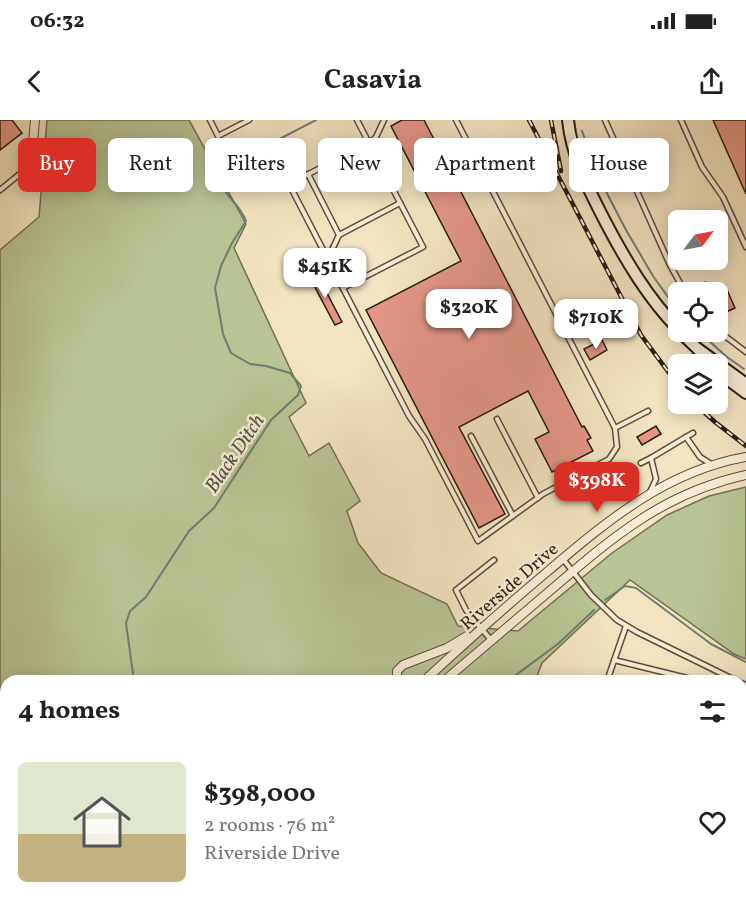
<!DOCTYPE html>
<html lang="en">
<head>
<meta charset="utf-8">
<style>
	body { margin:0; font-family:Vollkorn,serif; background:#f2f2f2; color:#222; height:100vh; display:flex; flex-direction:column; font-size:22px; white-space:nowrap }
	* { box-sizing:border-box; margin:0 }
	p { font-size:20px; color:#767676 }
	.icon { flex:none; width:33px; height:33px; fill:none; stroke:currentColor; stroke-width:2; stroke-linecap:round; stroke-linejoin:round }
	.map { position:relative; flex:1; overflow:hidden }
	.details { position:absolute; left:0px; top:555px; width:747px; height:236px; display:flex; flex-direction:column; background:#fff; border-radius:18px 18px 0 0; box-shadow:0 3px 15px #0003 }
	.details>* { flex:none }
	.top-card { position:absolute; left:18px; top:18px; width:711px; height:54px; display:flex; gap:12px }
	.needle { width:39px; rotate:58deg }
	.tools { position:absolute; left:668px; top:90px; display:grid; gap:12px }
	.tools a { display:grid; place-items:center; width:60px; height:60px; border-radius:9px; background:#fff; box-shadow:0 3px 15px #0003; font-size:30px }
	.price { position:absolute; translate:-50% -51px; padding:0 14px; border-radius:12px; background:#fff; color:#222; font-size:20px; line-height:39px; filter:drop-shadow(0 2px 3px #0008) }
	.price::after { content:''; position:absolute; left:50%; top:36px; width:18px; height:14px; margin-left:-9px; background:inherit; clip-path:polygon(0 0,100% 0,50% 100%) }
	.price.selected { background:#d93025; color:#fff }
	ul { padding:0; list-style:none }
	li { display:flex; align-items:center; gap:18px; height:150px; padding:0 18px }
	li span { display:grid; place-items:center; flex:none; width:168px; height:120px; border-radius:9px; color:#555 }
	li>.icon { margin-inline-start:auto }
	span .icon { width:72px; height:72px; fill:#fffc; stroke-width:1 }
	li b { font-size:26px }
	h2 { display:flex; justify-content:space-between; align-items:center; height:72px; padding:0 18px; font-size:26px }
	.pill { padding:0 21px; border-radius:9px; background:#fff; box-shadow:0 3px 15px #0003; font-size:21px; line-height:54px }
	.pill.selected { background:#d93025; color:#fff }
	.status { display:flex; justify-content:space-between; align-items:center; height:42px; padding:0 30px; background:#fff; direction:ltr }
	.status svg { height:16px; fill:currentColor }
	header { display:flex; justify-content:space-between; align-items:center; height:78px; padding:0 18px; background:#fff; font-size:27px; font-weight:700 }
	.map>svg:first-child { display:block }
</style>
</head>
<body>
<div class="status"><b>06:32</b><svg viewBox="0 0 49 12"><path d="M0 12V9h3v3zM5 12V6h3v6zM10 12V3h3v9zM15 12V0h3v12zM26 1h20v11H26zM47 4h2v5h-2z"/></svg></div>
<header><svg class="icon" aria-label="back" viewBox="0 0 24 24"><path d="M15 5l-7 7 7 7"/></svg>Casavia<svg class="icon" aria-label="share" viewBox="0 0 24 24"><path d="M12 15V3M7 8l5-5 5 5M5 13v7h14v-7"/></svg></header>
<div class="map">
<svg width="746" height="790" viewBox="0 0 746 790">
	<rect width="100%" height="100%" fill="#f2e4c1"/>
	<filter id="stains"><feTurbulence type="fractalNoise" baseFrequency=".00333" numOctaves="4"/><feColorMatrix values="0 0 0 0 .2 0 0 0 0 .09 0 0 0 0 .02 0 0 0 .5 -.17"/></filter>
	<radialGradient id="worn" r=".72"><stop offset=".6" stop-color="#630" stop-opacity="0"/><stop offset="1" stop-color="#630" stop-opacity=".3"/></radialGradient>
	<path fill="#b9c494" stroke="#717053" stroke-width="1.5" d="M47 0H189L246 104 234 128 306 283 289 297 309 336 329 323 360 381 347 391 358 423 381 453 447 484 458 506 518 511 612 433 667 395 709 376 746 367V539L734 534 630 460 542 543 535 561H6V784L294 785 293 790H0V130L39 97Z"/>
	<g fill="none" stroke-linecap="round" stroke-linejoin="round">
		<g stroke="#6d7d73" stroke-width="2">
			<path d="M582 11 600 60 626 110 653 156 678 191"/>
			<path d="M699 212 727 237 744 249"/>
			<path d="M605 480 625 466 636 468 711 524 746 542"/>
			<path d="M134 561 126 503 130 491 146 477 189 411 214 388 271 300 298 275 301 266 290 253 266 246 250 244 231 233 223 214 215 168 221 146 232 123 246 101C240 85 230 81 222 66L227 49 241 39 316 0"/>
			<path d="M508 561 559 523 594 490"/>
			<path d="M111 790V784"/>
			<path d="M193 790 194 784"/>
		</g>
	</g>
	<g fill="#e39687" stroke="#291b12" stroke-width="1.5">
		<path d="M0 0H12L22 13 0 30Z"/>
		<path d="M402 0H424L582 307 584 306 591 318 587 320 593 331 552 352 535 319 549 312 528 271 459 307 505 394 479 408 366 190 461 141 391 6Z"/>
		<path d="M713 0H746V74Z"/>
		<path d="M316 152 342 202 335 205 309 156Z"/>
		<path d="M725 165 735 188 717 196V169Z"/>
		<path d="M602 220 607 230 590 240 584 229Z"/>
		<path d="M656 306 661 314 642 325 637 317Z"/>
	</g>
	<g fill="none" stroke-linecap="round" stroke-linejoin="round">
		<g stroke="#5b4d3e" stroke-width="7">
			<g id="lane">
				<path d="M210 0 218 16 249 0"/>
				<path d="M384 0 376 17 371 22 289 64 409 296 425 319 478 421 543 374 609 339 617 327 615 308 456 0"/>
				<path d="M605 0 670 145 685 172"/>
				<path d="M681 0 702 47 723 77 746 127"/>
				<path d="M308 54 339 115"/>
				<path d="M0 70 26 49 32 34"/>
				<path d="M307 146 331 132 339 115 400 83"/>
				<path d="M343 168 423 127 357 0"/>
				<path d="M689 172 705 165"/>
				<path d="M717 210 746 232"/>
				<path d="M497 299 538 378"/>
				<path d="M615 308 648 291"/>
				<path d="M471 316 513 396"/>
				<path d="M686 317 693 313"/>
				<path d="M641 343 651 338"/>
				<path d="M650 372 656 359 651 338 686 317 700 337 711 344"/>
				<path d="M563 439 591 475 617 500 637 512 737 561"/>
				<path d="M491 520 466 490 456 470 494 440"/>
				<path d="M614 540 699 561"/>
				<path d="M607 561 626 506"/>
				<path d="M741 563 746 565"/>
				<path d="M160 790 162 784"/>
				<path d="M314 790 315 784"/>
				<path d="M350 790 351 784"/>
				<path d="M394 790 395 784"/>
				<path d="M541 790 543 784"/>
			</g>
		</g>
		<g stroke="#5b4d3e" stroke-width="10">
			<g id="street">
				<path d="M32 33 35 0"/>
				<path d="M397 561V551L403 545 447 528 467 516"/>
				<path d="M424 561C464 524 505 487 547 452 607 401 666 351 746 337"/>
				<path d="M444 561C480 530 516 500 552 469 614 416 664 373 746 355"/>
			</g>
		</g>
		<g stroke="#291b12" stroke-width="14">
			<g id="secondary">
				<path d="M568 0C572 38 589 70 606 103 626 141 648 178 678 209"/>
				<path d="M680 212 701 232"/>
				<path d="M698 229 746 264"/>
				<path d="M730 261 746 273"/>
			</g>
		</g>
		<use href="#lane" stroke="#f7edd7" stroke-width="4"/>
		<use href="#street" stroke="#f7edd7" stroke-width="8"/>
		<use href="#secondary" stroke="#f7edd7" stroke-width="10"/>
		<g stroke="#291b12" stroke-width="4.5">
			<g id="rail">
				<path d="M529 0 641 215 678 265"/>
				<path d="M551 0 561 51"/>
				<path d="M695 284 715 302 746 326"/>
				<path d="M0 773 2 736"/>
			</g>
		</g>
		<use href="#rail" stroke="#f7edd7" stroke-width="2" stroke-dasharray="7" stroke-linecap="butt"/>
	</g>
	<g text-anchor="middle" stroke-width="5" stroke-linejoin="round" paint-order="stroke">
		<g font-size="18" fill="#291b12" stroke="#f7edd7">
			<text transform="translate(509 466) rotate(-41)" y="6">Riverside Drive</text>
		</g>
		<g font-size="20" font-style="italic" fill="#51544a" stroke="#f7edd7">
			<text transform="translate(234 333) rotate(-56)" y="7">Black Ditch</text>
		</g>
	</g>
	<rect width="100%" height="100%" filter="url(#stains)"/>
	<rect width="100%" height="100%" fill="url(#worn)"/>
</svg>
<div class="tools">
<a><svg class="needle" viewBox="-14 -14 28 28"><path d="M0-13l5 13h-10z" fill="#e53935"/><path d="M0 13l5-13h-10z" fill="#767676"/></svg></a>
<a><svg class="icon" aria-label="locate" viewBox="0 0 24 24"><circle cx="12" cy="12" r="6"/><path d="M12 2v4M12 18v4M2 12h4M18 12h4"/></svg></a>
<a><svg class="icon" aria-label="layers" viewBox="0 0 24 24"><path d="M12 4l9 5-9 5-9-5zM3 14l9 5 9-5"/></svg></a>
</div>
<b class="price" style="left:325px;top:179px">$451K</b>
<b class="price" style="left:469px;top:220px">$320K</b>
<b class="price" style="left:596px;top:230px">$710K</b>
<b class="price selected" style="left:597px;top:393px">$398K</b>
<div class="top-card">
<a class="pill selected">Buy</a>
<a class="pill">Rent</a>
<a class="pill">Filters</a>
<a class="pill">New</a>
<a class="pill">Apartment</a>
<a class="pill">House</a>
</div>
<section class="details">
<h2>4 homes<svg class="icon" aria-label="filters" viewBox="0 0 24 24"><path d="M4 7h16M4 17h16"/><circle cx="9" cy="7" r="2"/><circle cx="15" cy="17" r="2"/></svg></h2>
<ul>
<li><span style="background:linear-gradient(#dfe7d0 60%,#c2b280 0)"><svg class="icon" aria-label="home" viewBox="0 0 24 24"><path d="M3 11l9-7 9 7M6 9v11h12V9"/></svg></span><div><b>$398,000</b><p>2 rooms · 76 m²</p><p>Riverside Drive</p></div><svg class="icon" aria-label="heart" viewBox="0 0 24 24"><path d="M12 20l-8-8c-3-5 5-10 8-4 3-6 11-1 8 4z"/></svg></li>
</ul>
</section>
</div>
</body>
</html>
